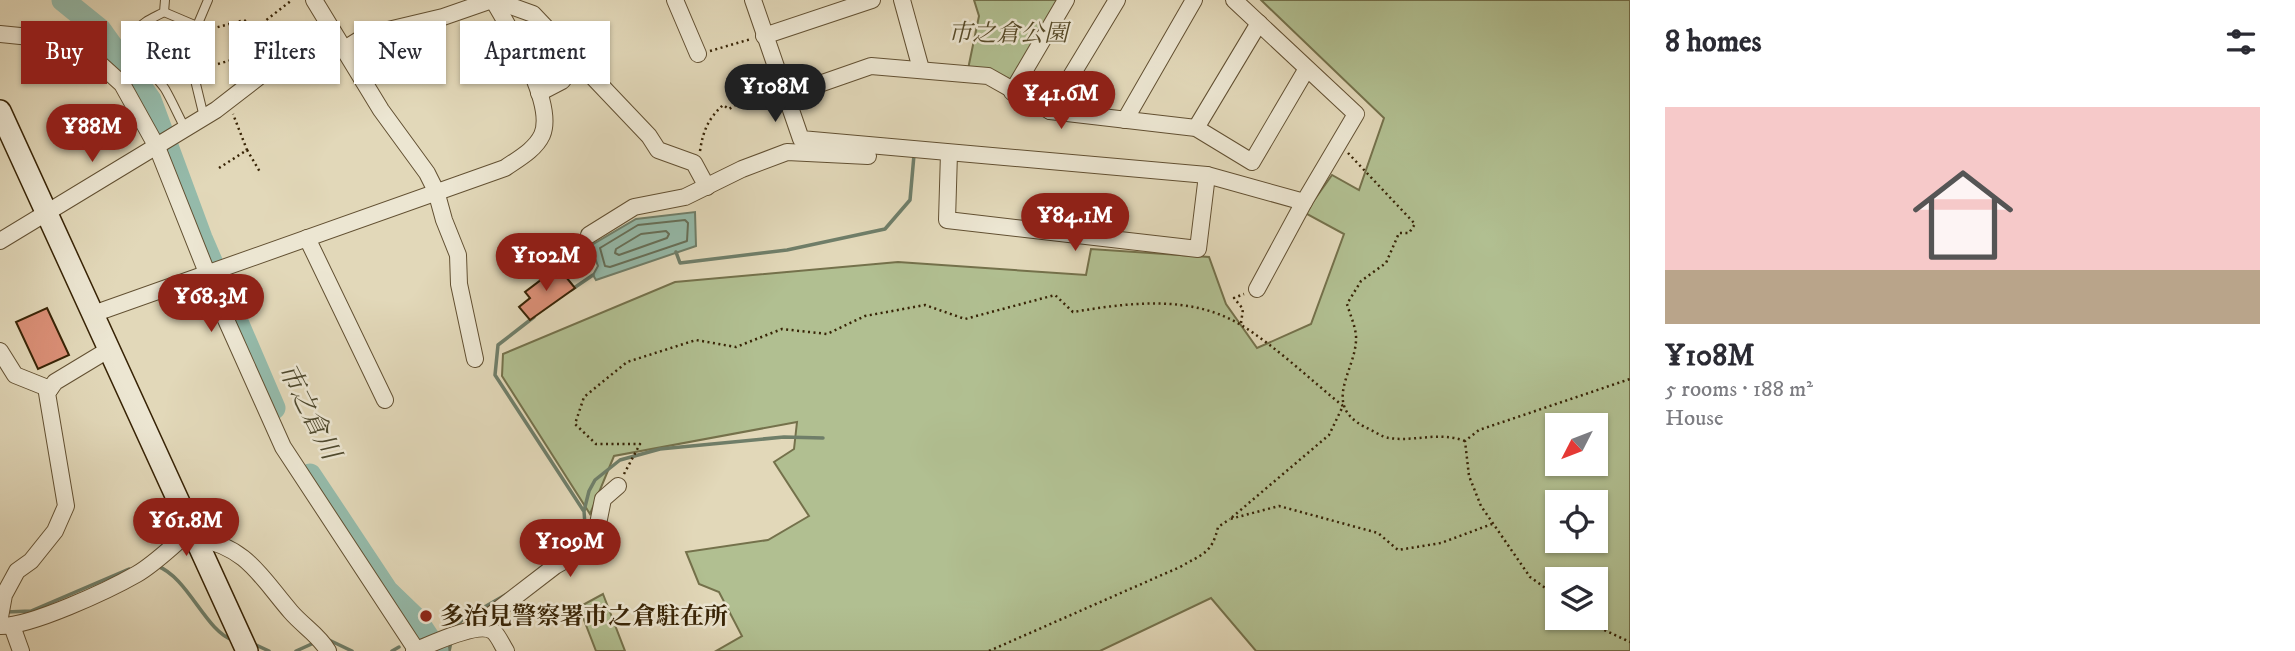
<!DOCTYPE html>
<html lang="en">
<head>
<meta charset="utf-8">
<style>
	body { margin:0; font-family:"IM FELL DW Pica","Noto Serif JP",serif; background:#f2f2f3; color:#2b2b33; height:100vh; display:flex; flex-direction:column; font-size:26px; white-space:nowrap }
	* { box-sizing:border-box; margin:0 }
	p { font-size:23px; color:#7c7c81 }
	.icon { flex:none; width:38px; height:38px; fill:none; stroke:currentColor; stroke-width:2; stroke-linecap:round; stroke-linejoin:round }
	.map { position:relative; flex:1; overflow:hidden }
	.details { display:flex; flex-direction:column; background:#fff; width:665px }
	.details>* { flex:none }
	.banner { position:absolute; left:21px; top:21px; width:665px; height:63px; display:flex; gap:14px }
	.needle { width:46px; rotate:228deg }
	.controls { position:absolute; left:1545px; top:413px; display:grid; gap:14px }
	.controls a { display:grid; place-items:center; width:63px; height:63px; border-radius:0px; background:#fff; box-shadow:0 2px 5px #0004; font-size:35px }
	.price { position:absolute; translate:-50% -60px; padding:0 16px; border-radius:24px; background:#8f2418; color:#fff; font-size:23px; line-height:46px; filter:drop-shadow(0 2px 4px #0008) }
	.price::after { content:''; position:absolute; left:50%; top:42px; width:21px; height:16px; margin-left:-10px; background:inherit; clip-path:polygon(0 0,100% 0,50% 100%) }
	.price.current { background:#222; color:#fff }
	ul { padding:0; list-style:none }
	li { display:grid; align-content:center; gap:14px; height:371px; padding:0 35px }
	li span { display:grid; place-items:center; height:217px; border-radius:0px; color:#555 }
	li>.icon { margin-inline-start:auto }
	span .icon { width:126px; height:126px; fill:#fffc; stroke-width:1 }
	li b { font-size:30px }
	h2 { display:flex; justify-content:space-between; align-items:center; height:84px; padding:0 35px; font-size:30px }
	.pill { padding:0 24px; border-radius:0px; background:#fff; box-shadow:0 2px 5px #0004; font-size:24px; line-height:63px }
	.pill.current { background:#8f2418; color:#fff }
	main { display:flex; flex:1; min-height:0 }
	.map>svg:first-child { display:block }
</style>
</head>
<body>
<main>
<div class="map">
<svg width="1630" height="651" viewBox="0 0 1630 651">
	<rect width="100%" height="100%" fill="#e2d8b9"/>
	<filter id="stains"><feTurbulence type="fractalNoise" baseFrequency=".00286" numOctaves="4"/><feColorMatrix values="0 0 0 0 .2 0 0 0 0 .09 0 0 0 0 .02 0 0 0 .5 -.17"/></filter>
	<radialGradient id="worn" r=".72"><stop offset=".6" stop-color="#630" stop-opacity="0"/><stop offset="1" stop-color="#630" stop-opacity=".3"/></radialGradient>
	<g fill="#b1bf91" stroke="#74714b" stroke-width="2" fill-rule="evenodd">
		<path d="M974 0H1066L1012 92 967 74 979 16Z"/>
		<path d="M1261 0H1630V651H1256L1211 598 1100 651H716L742 636 719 592 699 584 686 552 768 540 809 516 774 462 794 449 797 422 614 456 590 514 502 376 503 354 675 282 898 262 1086 275 1091 249 1209 257 1226 304 1257 348 1311 324 1344 234 1305 213 1332 175 1359 190 1384 118ZM1558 425H1596V464H1558ZM1558 502H1596V541H1558ZM1558 579H1596V618H1558Z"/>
		<path d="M603 594 625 651H596L579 607Z"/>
	</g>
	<path fill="#95bbab" stroke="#6f7e69" stroke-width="2" d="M695 212 696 246 596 280 593 275 598 266 590 246 636 219Z"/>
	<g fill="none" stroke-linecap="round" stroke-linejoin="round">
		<g stroke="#666f58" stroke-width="2">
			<path d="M685 220 688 223 687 241 610 267 605 266 600 248 638 225Z"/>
			<path d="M666 231 669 234 667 238 619 255 615 253 616 249 641 234Z"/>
		</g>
		<g stroke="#6f7e69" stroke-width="3.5">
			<path d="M676 252 680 263 787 250 885 229 910 200 914 155"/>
			<path d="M571 290 593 275"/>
			<path d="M534 317 498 345 495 375 583 510"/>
			<path d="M561 554 581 537 585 525 584 511 589 491 595 480 620 460 660 449 784 437 823 438"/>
			<path d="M157 566C188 577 206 632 233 640"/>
			<path d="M6 612 31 611 129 569"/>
			<path d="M456 628 462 620 507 594"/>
			<path d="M419 636 423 634"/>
			<path d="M329 640 352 651"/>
			<path d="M254 644 269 651"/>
			<path d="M296 651 316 642"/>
			<path d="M392 651 399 647"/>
			<path d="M449 651 451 642"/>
		</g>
		<g stroke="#95bbab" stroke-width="23">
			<path d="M63 0 100 30 150 100 201 238 274 408"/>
			<path d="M310 475 387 591 415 618 437 651"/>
		</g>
	</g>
	<g fill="#dc9078" stroke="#372305" stroke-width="2">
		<path d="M558 267 575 288 530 320 519 307 530 298 525 292Z"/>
		<path d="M47 308 69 355 38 369 16 322Z"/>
	</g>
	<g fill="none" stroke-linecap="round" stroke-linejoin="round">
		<g stroke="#625032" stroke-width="10">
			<g id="service">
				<path d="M165 0 164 12C155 17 141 22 137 31 127 52 155 74 165 89 172 101 178 115 185 128"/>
				<path d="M164 12 197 26 198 48 208 67 195 80 204 117"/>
				<path d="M197 26 208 0"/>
			</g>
		</g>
		<g stroke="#625032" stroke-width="18">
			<g id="minor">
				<path d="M314 0 381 110 427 173 436 191 444 220 458 255 459 284 475 359"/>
				<path d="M494 0 533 14 649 136 658 150 694 163 707 187"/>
				<path d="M675 0 698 54"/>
				<path d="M753 0 801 139 1207 175 1304 202 1356 114 1234 0"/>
				<path d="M902 0 921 69"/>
				<path d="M0 34 40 38 54 43 101 65 122 84 157 147 223 313 283 447 417 651"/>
				<path d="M764 36 872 0"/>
				<path d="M343 50 367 35 443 17 492 0"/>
				<path d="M1012 92 1066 0"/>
				<path d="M539 93 562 81 578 61"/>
				<path d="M785 96 871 66 988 76 1050 111 1196 128 1252 162 1306 70"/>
				<path d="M1050 111 1117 0"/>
				<path d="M1125 120 1194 0"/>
				<path d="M1196 128 1259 23"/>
				<path d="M949 153 947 220 1198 249 1207 175"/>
				<path d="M589 235 634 207 685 197 742 169 787 152 868 156"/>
				<path d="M307 238 385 400"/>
				<path d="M0 241 216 110 327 24"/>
				<path d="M1257 289 1304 202"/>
				<path d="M93 314 505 168C518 159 535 150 542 135 556 103 509 28 493 0"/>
				<path d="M0 351 15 375 50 389"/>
				<path d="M196 538C247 547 260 576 291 612 303 626 319 635 328 651"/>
				<path d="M0 617 4 595 17 571 31 561 55 531 66 506 47 393 55 382 108 350"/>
				<path d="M0 626C30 627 109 590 137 574 156 563 174 544 192 530"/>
				<path d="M12 626 21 651"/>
				<path d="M473 629 555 566 594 544 603 499 618 486"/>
				<path d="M414 651C429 645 480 620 494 632 499 637 502 645 506 651"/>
			</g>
		</g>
		<g stroke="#372305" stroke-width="24">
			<path id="secondary" d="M0 111 247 651"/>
		</g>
		<g stroke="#372305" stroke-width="2.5" stroke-dasharray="2 3.5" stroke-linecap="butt">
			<path d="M207 30 244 20 256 28 292 0"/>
			<path d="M710 51 751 39"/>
			<path d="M218 64 238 58"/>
			<path d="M247 150 260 172"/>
			<path d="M700 151C703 131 708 119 723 105L729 109 737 104"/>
			<path d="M1348 153 1415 224 1409 233H1399L1386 263 1361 281 1347 304C1350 315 1357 329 1356 341 1354 373 1322 405 1365 427 1372 430 1382 437 1389 438 1416 442 1437 431 1465 441"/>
			<path d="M219 168 247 150 233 114"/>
			<path d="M1241 323 1243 309 1234 298 1244 294"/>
			<path d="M624 474 640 444H596L575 424 584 397 627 362 696 340 736 347 782 329 827 334 865 316 925 305 965 319 1055 295 1073 312C1128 303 1190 294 1241 325 1274 345 1312 381 1343 406L1329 435 1230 519 1279 506 1378 533 1398 550 1441 543 1492 524"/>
			<path d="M1558 597 1530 577 1481 506 1469 476 1465 441 1479 430 1630 379"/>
			<path d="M1586 618 1600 628 1630 642"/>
			<path d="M989 651 1180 567C1202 554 1212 554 1218 527L1230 519"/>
		</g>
		<use href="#service" stroke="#ece6d2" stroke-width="8"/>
		<use href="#minor" stroke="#ece6d2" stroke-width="16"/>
		<use href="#secondary" stroke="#ece6d2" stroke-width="21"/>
	</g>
	<circle fill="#8f2418" stroke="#ece6d2" stroke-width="2.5" cx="426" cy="616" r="7"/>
	<g text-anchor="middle" stroke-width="5" stroke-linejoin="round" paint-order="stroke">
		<g font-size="24" font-style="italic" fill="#564a28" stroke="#ece6d2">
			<text x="1008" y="41">市之倉公園</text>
		</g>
		<g font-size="24" font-weight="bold" fill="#372305" stroke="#ece6d2" text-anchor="start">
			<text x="440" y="624">多治見警察署市之倉駐在所</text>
		</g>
		<g font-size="26" font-style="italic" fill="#4e492e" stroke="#ece6d2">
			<text transform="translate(310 411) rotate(63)" y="9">市之倉川</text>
		</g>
	</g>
	<rect width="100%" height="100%" filter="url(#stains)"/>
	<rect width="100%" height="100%" fill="url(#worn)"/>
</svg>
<div class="controls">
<a><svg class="needle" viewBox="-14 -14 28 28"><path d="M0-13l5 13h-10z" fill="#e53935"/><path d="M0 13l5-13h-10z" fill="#7c7c81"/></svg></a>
<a><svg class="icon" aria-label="locate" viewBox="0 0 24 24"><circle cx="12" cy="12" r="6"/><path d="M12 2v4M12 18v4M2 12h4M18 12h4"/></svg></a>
<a><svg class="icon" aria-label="layers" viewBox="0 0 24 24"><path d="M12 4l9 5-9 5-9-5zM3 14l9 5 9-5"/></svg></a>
</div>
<b class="price current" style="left:775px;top:124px">¥108M</b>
<b class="price" style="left:1061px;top:131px">¥41.6M</b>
<b class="price" style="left:92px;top:164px">¥88M</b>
<b class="price" style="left:1075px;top:253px">¥84.1M</b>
<b class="price" style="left:546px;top:293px">¥102M</b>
<b class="price" style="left:211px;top:334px">¥68.3M</b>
<b class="price" style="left:186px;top:558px">¥61.8M</b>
<b class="price" style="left:570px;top:579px">¥109M</b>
<div class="banner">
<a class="pill current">Buy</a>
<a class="pill">Rent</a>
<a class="pill">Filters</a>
<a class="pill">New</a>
<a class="pill">Apartment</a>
</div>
</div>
<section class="details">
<h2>8 homes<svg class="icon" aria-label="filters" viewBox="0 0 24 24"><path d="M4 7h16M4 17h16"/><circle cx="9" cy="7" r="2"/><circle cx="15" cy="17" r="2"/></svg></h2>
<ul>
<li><span style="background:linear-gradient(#f6c9c9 75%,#b9a48a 0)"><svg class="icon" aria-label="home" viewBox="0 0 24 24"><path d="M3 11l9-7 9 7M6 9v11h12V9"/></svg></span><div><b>¥108M</b><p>5 rooms · 188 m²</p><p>House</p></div></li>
</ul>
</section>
</main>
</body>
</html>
